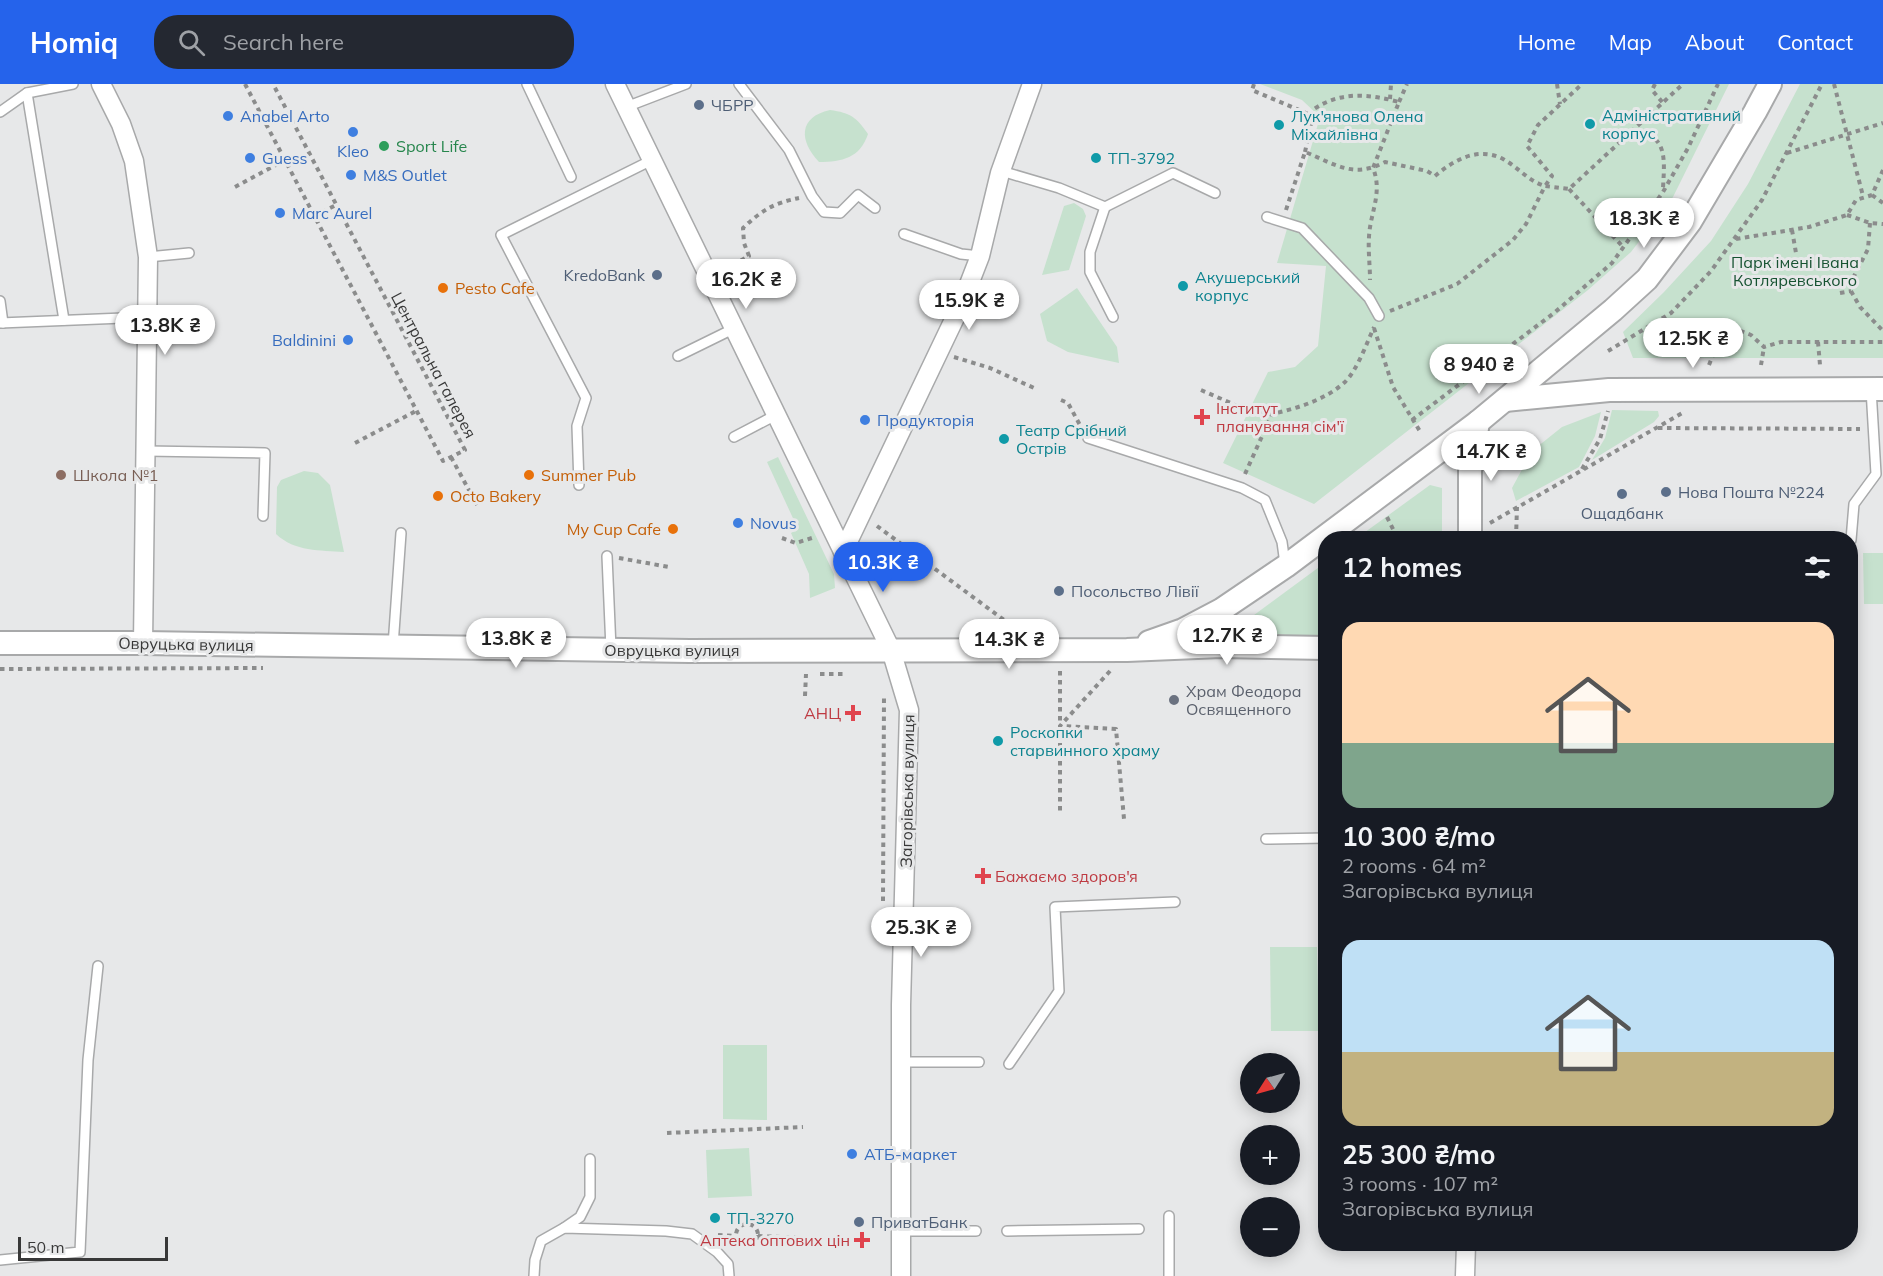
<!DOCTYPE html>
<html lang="en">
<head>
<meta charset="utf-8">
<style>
	body { margin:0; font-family:Mulish,sans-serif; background:#242831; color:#f1f3f6; height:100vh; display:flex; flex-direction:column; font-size:22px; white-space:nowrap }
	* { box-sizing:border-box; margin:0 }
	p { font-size:20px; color:#9ea1a6 }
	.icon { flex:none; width:33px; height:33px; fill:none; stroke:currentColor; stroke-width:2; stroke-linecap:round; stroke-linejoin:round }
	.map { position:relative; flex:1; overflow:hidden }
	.drawer { position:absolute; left:1318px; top:447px; width:540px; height:720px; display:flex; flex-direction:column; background:#171b24; border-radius:24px; box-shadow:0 3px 15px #0003 }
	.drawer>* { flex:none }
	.needle { width:39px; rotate:234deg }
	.buttons { position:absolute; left:1240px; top:969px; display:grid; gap:12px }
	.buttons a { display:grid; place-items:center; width:60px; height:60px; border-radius:50%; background:#171b24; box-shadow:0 3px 15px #0003; font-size:30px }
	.scale { position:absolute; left:18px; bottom:15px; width:150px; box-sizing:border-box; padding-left:6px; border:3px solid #383838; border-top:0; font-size:16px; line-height:21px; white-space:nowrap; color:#383838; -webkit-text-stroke:4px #e7e8e9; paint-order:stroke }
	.price { position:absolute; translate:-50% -51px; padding:0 14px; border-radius:21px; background:#fff; color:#222; font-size:20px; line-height:39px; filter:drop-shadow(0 2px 3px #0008) }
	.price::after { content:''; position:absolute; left:50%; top:36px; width:18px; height:14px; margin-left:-9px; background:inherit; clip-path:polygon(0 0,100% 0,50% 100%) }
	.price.selected { background:#2563eb; color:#fff }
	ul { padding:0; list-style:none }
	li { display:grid; align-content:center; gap:12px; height:318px; padding:0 24px }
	li span { display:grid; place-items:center; height:186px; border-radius:18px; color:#555 }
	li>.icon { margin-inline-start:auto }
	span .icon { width:108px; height:108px; fill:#fffc; stroke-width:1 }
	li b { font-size:26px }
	h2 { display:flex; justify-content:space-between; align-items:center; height:72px; padding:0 24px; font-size:26px }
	header { display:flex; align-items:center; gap:36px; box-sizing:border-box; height:84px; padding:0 30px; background:#2563eb; color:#fff }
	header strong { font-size:28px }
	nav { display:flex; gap:33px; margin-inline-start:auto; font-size:21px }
	.search { width:420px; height:54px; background:#242831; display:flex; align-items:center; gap:15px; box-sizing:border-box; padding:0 21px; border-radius:24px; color:#9ea1a6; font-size:22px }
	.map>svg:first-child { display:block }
</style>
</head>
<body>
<header>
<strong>Homiq</strong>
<div class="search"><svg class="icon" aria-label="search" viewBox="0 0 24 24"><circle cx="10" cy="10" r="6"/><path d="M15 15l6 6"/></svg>Search here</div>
<nav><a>Home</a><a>Map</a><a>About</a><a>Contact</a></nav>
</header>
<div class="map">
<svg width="1883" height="1192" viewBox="0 0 1883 1192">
	<rect width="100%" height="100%" fill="#e7e8e9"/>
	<g fill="#c6e1ce">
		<path d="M1260 0H1729L1673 113 1631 168 1588 206 1314 420 1223 379 1268 288 1295 283 1318 262 1326 182 1277 179 1320 33 1302 16Z"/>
		<path d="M1800 0H1883V274H1633L1623 248 1664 208 1711 157 1748 100Z"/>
		<path d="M830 26C851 29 856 33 868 50 860 74 842 78 819 78 799 57 798 33 830 26Z"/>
		<path d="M1074 119 1083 125 1086 132 1069 186 1042 191 1064 122Z"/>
		<path d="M1077 204 1117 263 1119 279 1068 268 1047 257 1040 230Z"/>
		<path d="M1612 326 1658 327 1659 332 1654 338 1592 376 1605 354Z"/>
		<path d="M1601 328 1595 352 1579 383 1516 417 1512 404 1532 367 1562 343Z"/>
		<path d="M778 373 834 490 835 504 810 514 809 490 791 449 798 445 767 378Z"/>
		<path d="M304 387 318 389 330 401 344 468C320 466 295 468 276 450L277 403 281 396Z"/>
		<path d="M1430 401 1442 404V454H1357Z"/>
		<path d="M1863 469H1883V520H1864Z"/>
		<path d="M1326 478V552L1252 550 1250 534Z"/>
		<path d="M1270 863H1317L1319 947H1271Z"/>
		<path d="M723 961H767V1036L723 1035Z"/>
		<path d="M749 1064 752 1112 708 1114 706 1066Z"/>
	</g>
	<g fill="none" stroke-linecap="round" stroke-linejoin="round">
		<g stroke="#a8a9aa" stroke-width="12">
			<g id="service">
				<path d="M527 0 571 93"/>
				<path d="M739 0 789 66 812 112 824 128 840 129 858 111 875 124"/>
				<path d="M27 9 64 236"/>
				<path d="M626 23 686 0"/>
				<path d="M0 28 27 9 73 0"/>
				<path d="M1000 89H1008L1059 104 1105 123 1173 89 1215 109"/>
				<path d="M1105 123 1090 168V188L1113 233"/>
				<path d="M1267 133 1302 144 1369 214 1379 232"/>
				<path d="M904 150 961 170 980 172"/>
				<path d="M148 173 189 169"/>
				<path d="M0 217 3 239"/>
				<path d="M0 239 148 233"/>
				<path d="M678 272 735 244"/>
				<path d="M734 353 776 331"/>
				<path d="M1088 354 1242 404 1265 416 1282 458 1285 480"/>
				<path d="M146 367 265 369 263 432"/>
				<path d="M579 401 577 342 586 314 501 151 652 76"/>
				<path d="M1851 456 1854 420 1876 390 1871 305"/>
				<path d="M607 472 611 565"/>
				<path d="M393 562 401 449"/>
				<path d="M1266 755 1326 754"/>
				<path d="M902 978H979"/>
				<path d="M1009 980 1059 907 1055 823 1175 818"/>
				<path d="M564 1144 580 1133 590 1113V1075"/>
				<path d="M901 1147H976"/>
				<path d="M1007 1147 1139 1145"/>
				<path d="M0 1176 80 1168 88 976 98 882"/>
				<path d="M534 1192 535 1176 541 1157 564 1144 666 1147 692 1150 717 1168 728 1180 729 1192"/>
				<path d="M1169 1192V1132"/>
			</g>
		</g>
		<g stroke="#a8a9aa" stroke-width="21">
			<g id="minor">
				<path d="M101 0 121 40 134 77 148 173 143 559"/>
				<path d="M615 0 891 566 909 626 901 921V1192"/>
				<path d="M843 468 961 221 980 172 1000 89 1032 0"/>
				<path d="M1465 1192 1466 1160"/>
			</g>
		</g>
		<g stroke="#a8a9aa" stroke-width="26">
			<g id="tertiary">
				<path d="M1505 316 1609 306 1883 305"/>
				<path d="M1470 454V387L1478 338"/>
				<path d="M1149 558 1183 546 1221 526 1286 482 1478 338 1613 226 1647 195 1690 138 1755 28 1770 0"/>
				<path d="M0 559H143L690 567 1127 566 1221 562 1326 564"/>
			</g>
		</g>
		<g stroke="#8b8c8c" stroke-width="4" stroke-dasharray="4.5 4.5" stroke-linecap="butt">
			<path d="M245 0 443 377 465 366 273 0"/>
			<path d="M1254 0 1252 6 1313 32"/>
			<path d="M1557 0 1560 20"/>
			<path d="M1655 0 1652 6 1663 19"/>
			<path d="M1834 0 1863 112"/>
			<path d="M1390 15 1391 0"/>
			<path d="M1399 18 1407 0"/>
			<path d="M1630 48C1636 49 1645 49 1650 52 1669 60 1663 90 1663 107"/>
			<path d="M1305 68 1314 25C1341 7 1369 10 1399 18L1373 84C1383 109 1370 129 1369 153 1368 167 1370 181 1370 196"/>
			<path d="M1787 69 1883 39"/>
			<path d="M235 103 285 76"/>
			<path d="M1569 105 1624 164"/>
			<path d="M1872 111 1883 119"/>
			<path d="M1286 126 1305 68C1335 80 1353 95 1385 78L1427 87 1435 92C1454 76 1478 62 1503 75 1518 83 1528 97 1545 102L1552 92 1527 62 1538 41 1582 0"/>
			<path d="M1847 131 1870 139 1883 140"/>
			<path d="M314 132 336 121"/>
			<path d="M1870 139 1868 165 1852 196 1851 207 1860 223 1883 247"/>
			<path d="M1792 146 1796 169"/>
			<path d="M1736 155 1809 143 1847 131 1856 116 1872 111 1883 86"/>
			<path d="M725 185 749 172 744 159 743 144C762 126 774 119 799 114"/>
			<path d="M1840 209 1851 207"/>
			<path d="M1390 227 1457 200 1513 156 1526 140 1545 102 1569 105 1683 0"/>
			<path d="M1374 244 1393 303 1421 349"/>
			<path d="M1650 244 1741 247 1751 251 1764 263 1781 258H1883"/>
			<path d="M1818 258 1820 281"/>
			<path d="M1608 267 1671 229 1711 187 1762 116 1822 0"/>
			<path d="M954 273 990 284 1034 304"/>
			<path d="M1709 281 1723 246"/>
			<path d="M1761 281 1764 263"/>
			<path d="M1201 306 1242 324 1272 330"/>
			<path d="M1061 316 1068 319 1081 343"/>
			<path d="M1412 336 1554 229 1612 179 1663 108 1688 64 1718 0"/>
			<path d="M1658 344 1860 345"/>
			<path d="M355 359 416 327"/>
			<path d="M451 373 477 421"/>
			<path d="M1582 385 1600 355 1608 327"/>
			<path d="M1245 390 1272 330C1298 324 1325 316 1345 298 1357 286 1367 259 1374 243"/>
			<path d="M1387 433 1396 451"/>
			<path d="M1490 439 1684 328"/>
			<path d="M877 442 1004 536"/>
			<path d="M782 454 796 459 815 453"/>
			<path d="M1516 454 1517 423"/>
			<path d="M619 474 669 483"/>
			<path d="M0 585 263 584"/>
			<path d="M1060 587V729"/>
			<path d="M1110 587 1060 642 1116 645 1124 735"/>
			<path d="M820 590H844"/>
			<path d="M805 612 806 590"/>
			<path d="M883 817 884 612"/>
			<path d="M667 1049 803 1043"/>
			<circle cx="747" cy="1151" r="11"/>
			<path d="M718 1151 735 1152"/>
			<path d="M758 1152 803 1154"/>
		</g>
		<use href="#service" stroke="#fff" stroke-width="9"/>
		<use href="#minor" stroke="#fff" stroke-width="18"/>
		<use href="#tertiary" stroke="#fff" stroke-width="22"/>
	</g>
	<g fill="#5c6f8a" stroke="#e7e8e9" stroke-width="2">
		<circle cx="699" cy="21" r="6"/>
		<circle cx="657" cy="191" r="6"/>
		<circle cx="1666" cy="408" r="6"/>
		<circle cx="1622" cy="410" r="6"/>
		<circle cx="1059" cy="507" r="6"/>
		<circle cx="859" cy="1138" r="6"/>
	</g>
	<g fill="#3f7fe0" stroke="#e7e8e9" stroke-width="2">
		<circle cx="228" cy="32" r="6"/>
		<circle cx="353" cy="48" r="6"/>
		<circle cx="250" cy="74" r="6"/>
		<circle cx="351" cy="91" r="6"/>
		<circle cx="280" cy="129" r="6"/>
		<circle cx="348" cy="256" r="6"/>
		<circle cx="865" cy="336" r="6"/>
		<circle cx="738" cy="439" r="6"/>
		<circle cx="852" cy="1070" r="6"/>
	</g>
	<g fill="#0f9aa8" stroke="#e7e8e9" stroke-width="2">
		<circle cx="1590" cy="40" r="6"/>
		<circle cx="1279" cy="41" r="6"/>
		<circle cx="1096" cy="74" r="6"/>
		<circle cx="1183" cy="202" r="6"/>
		<circle cx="1004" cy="355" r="6"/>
		<circle cx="998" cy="657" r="6"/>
		<circle cx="715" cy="1134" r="6"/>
	</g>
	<circle fill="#2e9e5b" stroke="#e7e8e9" stroke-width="2" cx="384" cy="62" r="6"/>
	<g fill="#e8710a" stroke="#e7e8e9" stroke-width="2">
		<circle cx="443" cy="204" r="6"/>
		<circle cx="529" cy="391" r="6"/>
		<circle cx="438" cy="412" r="6"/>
		<circle cx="673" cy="445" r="6"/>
	</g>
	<g fill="#e0444e" stroke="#e7e8e9" stroke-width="2">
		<path d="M1199 324h6v6h6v6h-6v6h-6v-6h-6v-6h6z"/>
		<path d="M850 620h6v6h6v6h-6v6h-6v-6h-6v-6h6z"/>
		<path d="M980 783h6v6h6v6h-6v6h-6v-6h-6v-6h6z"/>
		<path d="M859 1147h6v6h6v6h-6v6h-6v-6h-6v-6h6z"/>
	</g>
	<circle fill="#8d6e63" stroke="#e7e8e9" stroke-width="2" cx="61" cy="391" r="6"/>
	<circle fill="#6b7280" stroke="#e7e8e9" stroke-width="2" cx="1174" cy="616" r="6"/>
	<g text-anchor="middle" stroke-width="6" stroke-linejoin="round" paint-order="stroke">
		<g font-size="16" fill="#4e5e75" stroke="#e7e8e9" text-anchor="start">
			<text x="711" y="27">ЧБРР</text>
			<text x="645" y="197" text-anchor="end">KredoBank</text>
			<text x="1678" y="414">Нова Пошта №224</text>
			<text x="1622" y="435" text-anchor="middle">Ощадбанк</text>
			<text x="1071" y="513">Посольство Лівії</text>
			<text x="871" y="1144">ПриватБанк</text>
		</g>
		<g font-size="16" fill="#0d838f" stroke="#e7e8e9" text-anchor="start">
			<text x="1602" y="37">Адміністративний<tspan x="1602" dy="18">корпус</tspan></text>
			<text x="1291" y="38">Лук'янова Олена<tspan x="1291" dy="18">Міхайлівна</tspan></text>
			<text x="1108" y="80">ТП-3792</text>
			<text x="1195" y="199">Акушерський<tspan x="1195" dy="18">корпус</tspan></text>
			<text x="1016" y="352">Театр Срібний<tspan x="1016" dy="18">Острів</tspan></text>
			<text x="1010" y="654">Роскопки<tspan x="1010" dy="18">старвинного храму</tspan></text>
			<text x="727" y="1140">ТП-3270</text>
		</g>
		<g font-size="16" fill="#366cbe" stroke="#e7e8e9" text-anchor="start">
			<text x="240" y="38">Anabel Arto</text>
			<text x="353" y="73" text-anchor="middle">Kleo</text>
			<text x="262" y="80">Guess</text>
			<text x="363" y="97">M&amp;S Outlet</text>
			<text x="292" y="135">Marc Aurel</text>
			<text x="336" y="262" text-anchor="end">Baldinini</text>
			<text x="877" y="342">Продукторія</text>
			<text x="750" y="445">Novus</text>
			<text x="864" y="1076">АТБ-маркет</text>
		</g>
		<g font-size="16" fill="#27864d" stroke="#e7e8e9" text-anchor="start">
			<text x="396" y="68">Sport Life</text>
		</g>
		<g font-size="16" fill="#165231" stroke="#e7e8e9">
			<text x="1795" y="184">Парк імені Івана<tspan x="1795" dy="18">Котляревського</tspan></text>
		</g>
		<g font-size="16" fill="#c56008" stroke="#e7e8e9" text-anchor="start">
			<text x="455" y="210">Pesto Cafe</text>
			<text x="541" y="397">Summer Pub</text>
			<text x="450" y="418">Octo Bakery</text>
			<text x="661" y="451" text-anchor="end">My Cup Cafe</text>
		</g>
		<g font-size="16" fill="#383838" stroke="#e7e8e9">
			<text transform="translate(434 281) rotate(62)" y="6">Центральна галерея</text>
			<text transform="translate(186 560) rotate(1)" y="6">Овруцька вулиця</text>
			<text x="672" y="572">Овруцька вулиця</text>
			<text transform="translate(907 707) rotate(-89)" y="6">Загорівська вулиця</text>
		</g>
		<g font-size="16" fill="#be3a42" stroke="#e7e8e9" text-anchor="start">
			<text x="1216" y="330">Інститут<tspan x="1216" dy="18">планування сім'ї</tspan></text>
			<text x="841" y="635" text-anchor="end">АНЦ</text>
			<text x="995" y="798">Бажаємо здоров'я</text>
			<text x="850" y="1162" text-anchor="end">Аптека оптових цін</text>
		</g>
		<g font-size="16" fill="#785e54" stroke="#e7e8e9" text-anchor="start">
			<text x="73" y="397">Школа №1</text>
		</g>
		<g font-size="16" fill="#5b616d" stroke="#e7e8e9" text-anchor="start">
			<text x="1186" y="613">Храм Феодора<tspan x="1186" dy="18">Освященного</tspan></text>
		</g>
	</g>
</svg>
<div class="buttons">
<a><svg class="needle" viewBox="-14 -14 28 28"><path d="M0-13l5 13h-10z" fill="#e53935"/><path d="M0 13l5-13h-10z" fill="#9ea1a6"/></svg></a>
<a>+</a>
<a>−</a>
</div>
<div class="scale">50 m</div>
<b class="price" style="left:1644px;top:165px">18.3K ₴</b>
<b class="price" style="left:746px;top:226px">16.2K ₴</b>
<b class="price" style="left:969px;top:247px">15.9K ₴</b>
<b class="price" style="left:165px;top:272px">13.8K ₴</b>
<b class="price" style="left:1693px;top:285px">12.5K ₴</b>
<b class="price" style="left:1479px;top:311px">8 940 ₴</b>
<b class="price" style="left:1491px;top:398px">14.7K ₴</b>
<b class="price selected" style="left:883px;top:509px">10.3K ₴</b>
<b class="price" style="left:1227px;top:582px">12.7K ₴</b>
<b class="price" style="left:516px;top:585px">13.8K ₴</b>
<b class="price" style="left:1009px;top:586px">14.3K ₴</b>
<b class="price" style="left:921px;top:874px">25.3K ₴</b>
<section class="drawer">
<h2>12 homes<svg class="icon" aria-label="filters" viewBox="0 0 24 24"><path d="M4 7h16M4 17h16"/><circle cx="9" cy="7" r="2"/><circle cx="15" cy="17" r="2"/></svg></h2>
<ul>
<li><span style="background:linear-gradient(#ffd9b3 65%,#7fa58c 0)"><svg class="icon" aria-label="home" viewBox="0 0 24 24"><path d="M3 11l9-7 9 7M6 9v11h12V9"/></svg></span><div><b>10 300 ₴/mo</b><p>2 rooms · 64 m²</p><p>Загорівська вулиця</p></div></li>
<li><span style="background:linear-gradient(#bfe0f5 60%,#c2b280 0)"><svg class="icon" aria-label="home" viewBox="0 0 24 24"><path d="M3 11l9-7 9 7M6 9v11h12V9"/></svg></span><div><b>25 300 ₴/mo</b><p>3 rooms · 107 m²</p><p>Загорівська вулиця</p></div></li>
</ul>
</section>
</div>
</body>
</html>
